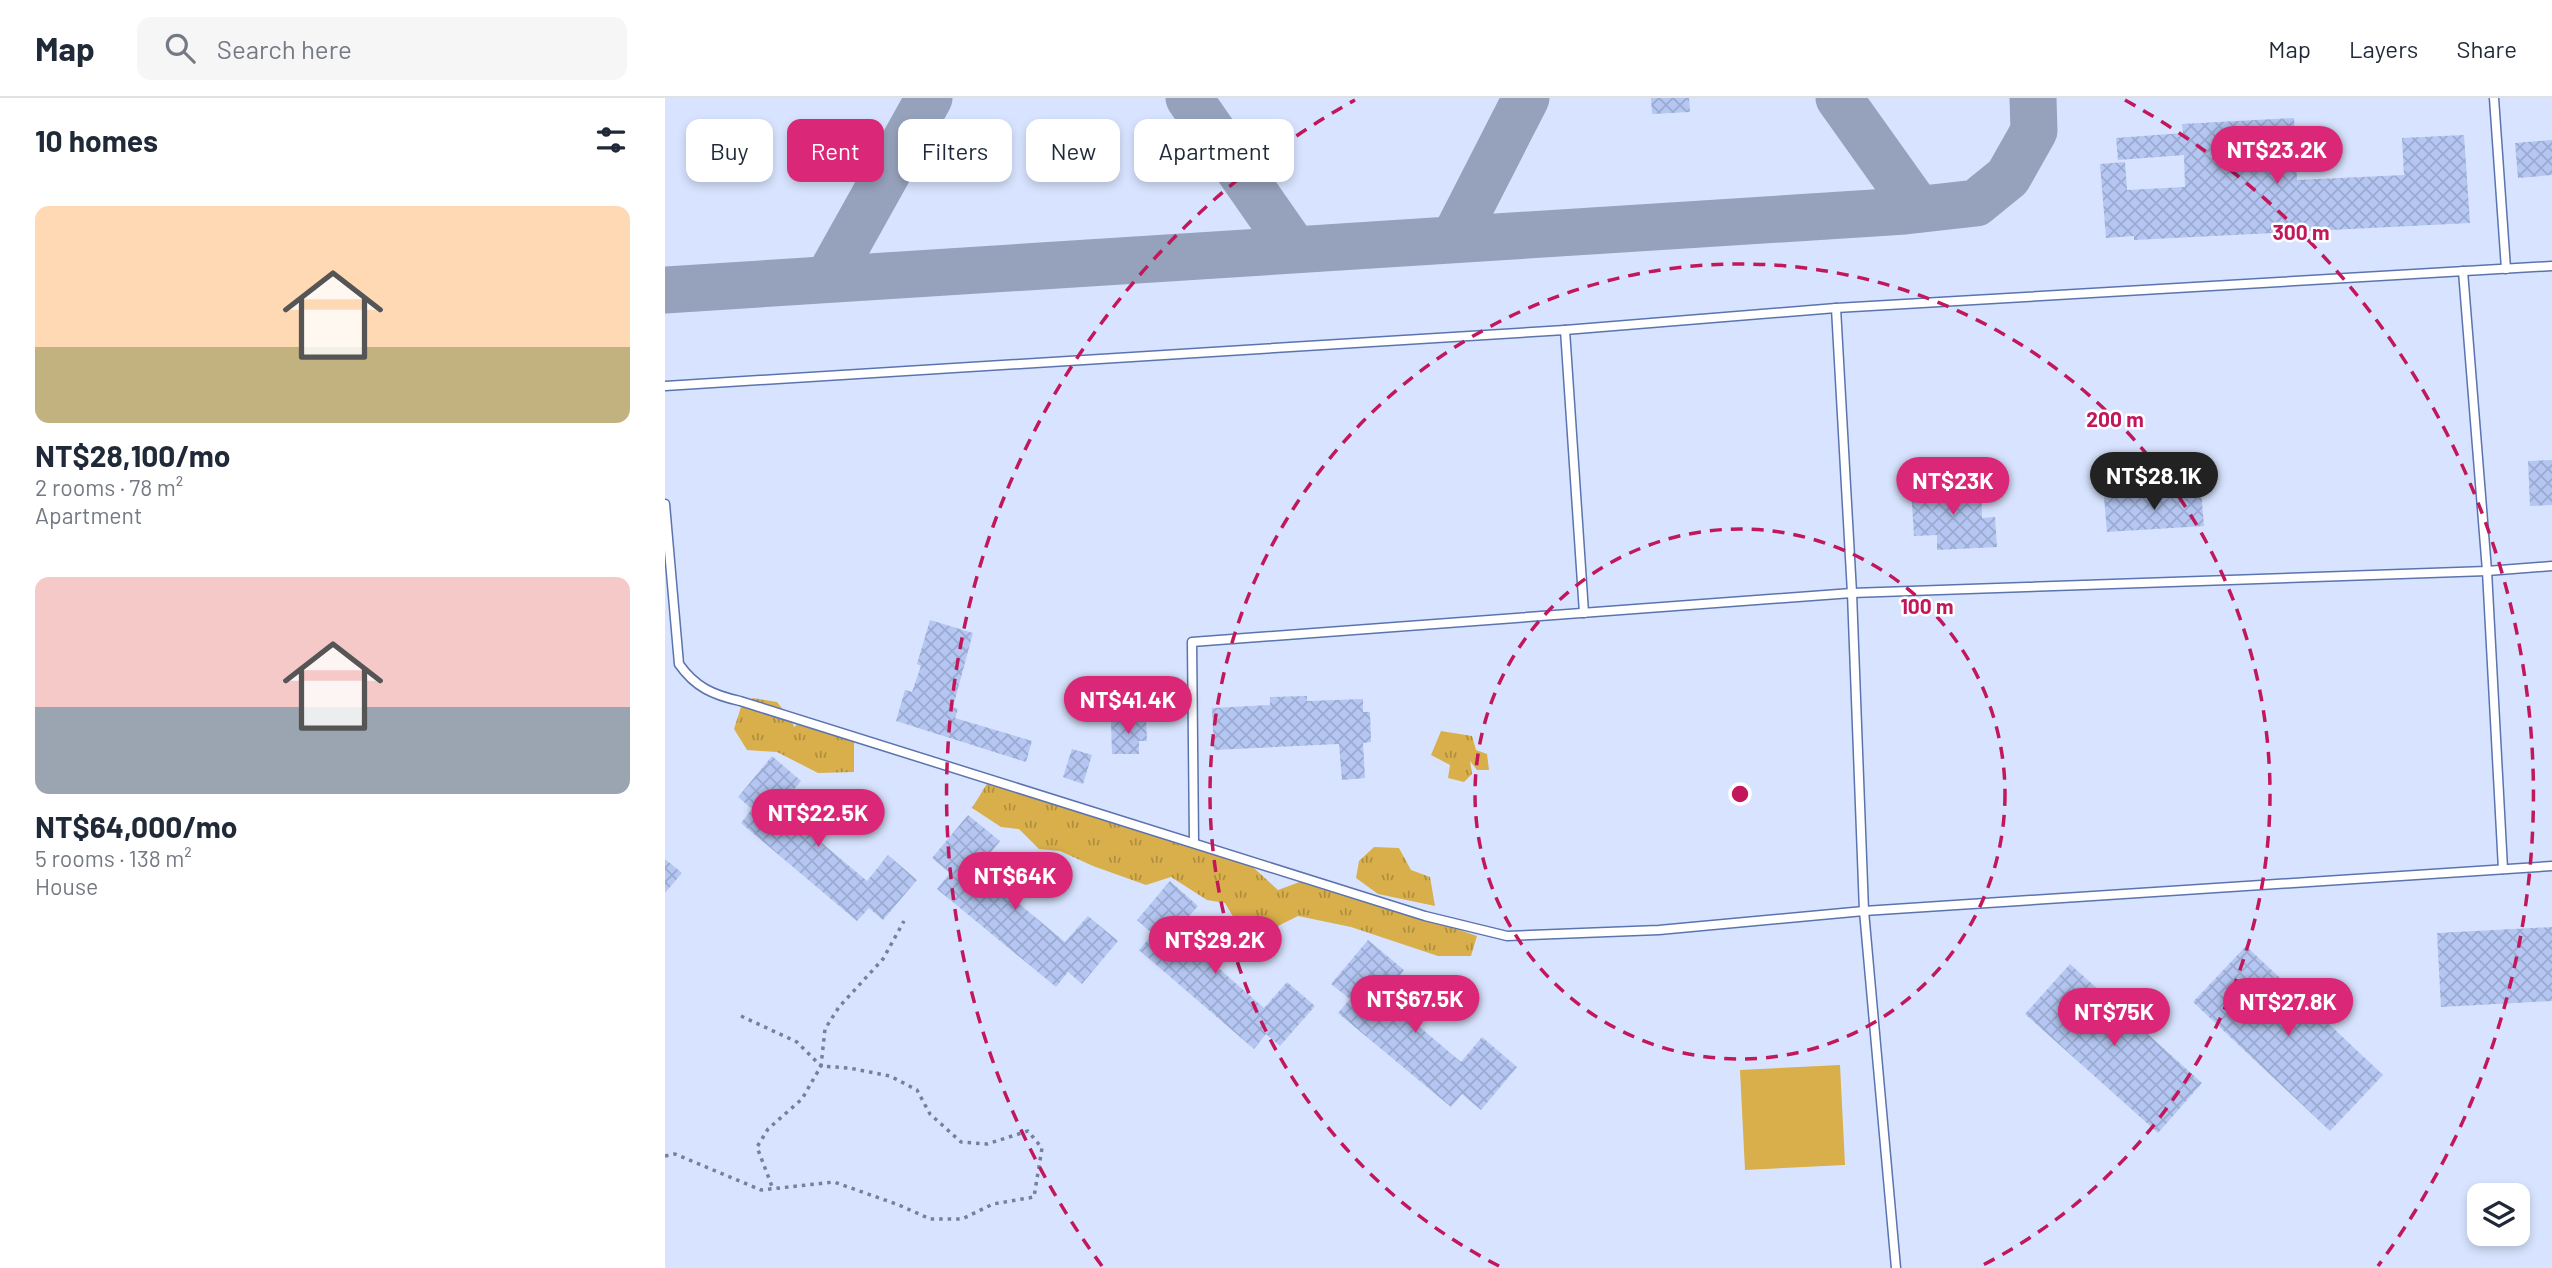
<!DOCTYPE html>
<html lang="en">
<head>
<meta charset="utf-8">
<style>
	body { margin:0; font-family:Barlow,sans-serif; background:#f6f6f7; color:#1f2937; height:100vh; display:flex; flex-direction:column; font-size:26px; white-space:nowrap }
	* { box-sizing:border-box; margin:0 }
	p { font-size:23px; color:#747a83 }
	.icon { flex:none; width:38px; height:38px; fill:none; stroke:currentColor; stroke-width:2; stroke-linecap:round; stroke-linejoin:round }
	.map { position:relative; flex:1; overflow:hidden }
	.sheet { display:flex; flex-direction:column; background:#fff; width:665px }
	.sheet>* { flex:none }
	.guide { position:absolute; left:21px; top:21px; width:665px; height:63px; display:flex; gap:14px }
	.buttons { position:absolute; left:1802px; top:1085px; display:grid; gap:14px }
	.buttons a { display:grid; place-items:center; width:63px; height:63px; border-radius:14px; background:#fff; box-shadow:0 4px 10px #0003; font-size:35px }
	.price { position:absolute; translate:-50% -60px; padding:0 16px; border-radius:24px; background:#db2777; color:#fff; font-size:23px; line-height:46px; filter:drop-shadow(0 2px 4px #0008) }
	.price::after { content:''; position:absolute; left:50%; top:42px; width:21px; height:16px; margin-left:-10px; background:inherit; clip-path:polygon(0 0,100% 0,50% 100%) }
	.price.current { background:#222; color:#fff }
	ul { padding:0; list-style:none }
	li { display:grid; align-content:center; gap:14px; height:371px; padding:0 35px }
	li span { display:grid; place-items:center; height:217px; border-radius:14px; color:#555 }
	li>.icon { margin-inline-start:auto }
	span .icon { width:126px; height:126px; fill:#fffc; stroke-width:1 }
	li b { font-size:30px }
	h2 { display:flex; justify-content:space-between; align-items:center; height:84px; padding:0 35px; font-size:30px }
	.pill { padding:0 24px; border-radius:14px; background:#fff; box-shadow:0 4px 10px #0003; font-size:24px; line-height:63px }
	.pill.current { background:#db2777; color:#fff }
	header { display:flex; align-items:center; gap:42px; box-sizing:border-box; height:98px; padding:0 35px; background:#fff; border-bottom:2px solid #e0e1e3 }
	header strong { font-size:33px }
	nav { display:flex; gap:38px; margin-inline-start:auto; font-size:24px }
	.search { width:490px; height:63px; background:#f6f6f7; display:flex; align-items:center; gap:18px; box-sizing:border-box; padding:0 24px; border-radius:14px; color:#747a83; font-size:26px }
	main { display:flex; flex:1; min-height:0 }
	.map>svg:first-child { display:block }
</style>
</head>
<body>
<header>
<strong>Map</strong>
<div class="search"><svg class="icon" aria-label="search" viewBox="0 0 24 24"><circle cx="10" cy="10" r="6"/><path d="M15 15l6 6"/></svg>Search here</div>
<nav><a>Map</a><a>Layers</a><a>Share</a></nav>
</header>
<main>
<section class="sheet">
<h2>10 homes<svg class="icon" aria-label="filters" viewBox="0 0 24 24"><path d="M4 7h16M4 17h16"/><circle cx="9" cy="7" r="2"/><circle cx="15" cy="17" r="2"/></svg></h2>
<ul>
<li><span style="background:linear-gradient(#ffd9b3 65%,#c2b280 0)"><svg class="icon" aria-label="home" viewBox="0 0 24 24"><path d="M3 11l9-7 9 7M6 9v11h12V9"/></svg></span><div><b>NT$28,100/mo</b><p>2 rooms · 78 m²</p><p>Apartment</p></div></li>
<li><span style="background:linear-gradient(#f6c9c9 60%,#9aa5b1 0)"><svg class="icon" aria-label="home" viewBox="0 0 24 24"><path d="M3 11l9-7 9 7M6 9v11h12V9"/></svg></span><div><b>NT$64,000/mo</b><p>5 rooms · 138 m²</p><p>House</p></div></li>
</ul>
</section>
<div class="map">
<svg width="1887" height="1170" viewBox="0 0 1887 1170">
	<defs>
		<pattern id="grass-tufts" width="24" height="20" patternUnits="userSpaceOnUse" patternTransform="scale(1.75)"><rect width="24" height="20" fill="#d8af4a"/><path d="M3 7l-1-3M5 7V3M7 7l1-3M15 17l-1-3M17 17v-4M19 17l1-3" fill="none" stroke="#af8e3f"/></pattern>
		<pattern id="building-cross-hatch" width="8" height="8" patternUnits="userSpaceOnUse" patternTransform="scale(1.75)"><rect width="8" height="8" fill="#b4c6f1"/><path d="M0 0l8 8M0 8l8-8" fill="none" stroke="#9aaad0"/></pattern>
	</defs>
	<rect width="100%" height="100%" fill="#d8e4ff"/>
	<g fill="url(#grass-tufts)">
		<path d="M88 600 112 604 127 623 129 629 135 624 189 639V674L153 675 112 654 82 652 69 631 76 609Z"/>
		<path d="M776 633 807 638 811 652 822 656 824 672H812L805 663 807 676 799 684 783 680 785 667 766 657Z"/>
		<path d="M323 684 418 712 520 748 579 761 613 792 640 782 684 794 812 838 806 858H773L686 829 633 818 607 831 573 827 560 805 542 802 506 779 481 787 428 768 395 753 374 751 354 731 336 729 307 710Z"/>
		<path d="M709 749 734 750 746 772 765 779 770 808 713 796 691 780 694 763Z"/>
	</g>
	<path fill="#d8af4a" d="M1175 967 1180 1067 1080 1072 1075 972Z"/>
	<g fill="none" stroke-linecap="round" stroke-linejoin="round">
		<g stroke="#96a2bc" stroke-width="47">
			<path d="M524 0 629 151"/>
			<path d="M1174 0 1253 111"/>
			<path d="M789 141 861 0"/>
			<path d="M163 181 264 0"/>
			<path d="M0 192 1240 113 1311 105 1343 79 1369 33 1368 0"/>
		</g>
	</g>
	<g fill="url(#building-cross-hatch)">
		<path d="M986 0H1024L1025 14 987 16Z"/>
		<path d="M1629 20 1632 82 1739 77 1737 40 1799 37 1805 125 1469 142V138L1441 140 1435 66 1460 64 1462 92 1520 89 1519 57 1453 62 1451 40 1518 35 1517 26Z"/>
		<path d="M1887 42V77L1853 80 1850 45Z"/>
		<path d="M1887 362V407L1865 408 1863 363Z"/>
		<path d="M1316 387 1317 420 1330 419 1332 449 1272 452V437L1249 438 1246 391Z"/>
		<path d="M1536 393 1539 428 1442 434 1439 399Z"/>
		<path d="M265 522 308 535 288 609 293 611 290 620 367 643 361 664 231 623 240 592 247 594 256 568 252 566Z"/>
		<path d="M642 598V603L698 601V614H705L706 644 698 645 700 680 677 682 674 646 549 652 547 610 605 607V599Z"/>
		<path d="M467 621H481L482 643H474V656H447L446 622Z"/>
		<path d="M407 651 427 657 418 686 398 679Z"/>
		<path d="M107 658 136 683 114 709 202 783 223 757 252 782 218 822 204 810 192 823 76 725 87 711 73 699Z"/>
		<path d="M303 717 335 743 312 771 400 844 423 818 453 843 417 886 403 874 391 889 272 791 285 775 267 760Z"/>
		<path d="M0 761 17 775 0 795Z"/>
		<path d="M505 783 533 808 511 833 599 910 622 884 650 908 615 948 601 936 589 951 474 852 488 836 472 822Z"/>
		<path d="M1887 829V903L1776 909 1772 835Z"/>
		<path d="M703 842 739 872 718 898 796 964 817 939 852 969 816 1012 797 996 786 1009 673 915 685 901 666 886Z"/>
		<path d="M1581 848 1718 977 1665 1033 1528 904Z"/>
		<path d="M1405 866 1537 985 1493 1035 1360 916Z"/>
	</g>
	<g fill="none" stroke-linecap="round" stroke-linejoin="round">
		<g stroke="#5b73af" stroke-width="11">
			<g id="service">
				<path d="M1829 0 1841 171"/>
				<path d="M1798 173 1822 473 1838 771"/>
				<path d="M1171 210 1187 495 1199 813 1231 1170"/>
				<path d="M900 232 919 515"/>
				<path d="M0 288 900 232 1171 210 1887 168"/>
				<path d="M0 406 14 566C30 589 48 597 75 603L760 818 842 838 994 832 1199 813 1887 768"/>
				<path d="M529 745 527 544 1187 495 1822 473 1887 468"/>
			</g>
		</g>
		<g stroke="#76809b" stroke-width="3.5" stroke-dasharray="3.5 5" stroke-linecap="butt">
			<path d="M76 918 132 944 156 968 137 1001 103 1031 92 1049 108 1091"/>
			<path d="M0 1058 10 1056 96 1092 169 1084 234 1107 265 1121H297L328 1106 369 1099 377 1050 363 1033 322 1046 296 1044 265 1016 252 992 225 978 184 970 156 968 160 931 174 909 218 861 239 823"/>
		</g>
		<use href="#service" stroke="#fff" stroke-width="8"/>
	</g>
	<g fill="none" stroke="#c2185b" stroke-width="3.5" stroke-dasharray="12 9">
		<circle cx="1075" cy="696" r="265"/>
		<path d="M834 1168A530 530 0 1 1 1316 1168"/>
		<path d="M437 1168A794 794 0 0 1 690 2M1460 2A794 794 0 0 1 1713 1168"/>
	</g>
	<circle cx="1075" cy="696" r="10" fill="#c2185b" stroke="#fff" stroke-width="3.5"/>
	<g font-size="21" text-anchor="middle" font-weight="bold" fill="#c2185b" stroke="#fff" stroke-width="5" stroke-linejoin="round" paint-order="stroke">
		<text x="1636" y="142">300 m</text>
		<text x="1450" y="329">200 m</text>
		<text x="1262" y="516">100 m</text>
	</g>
</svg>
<div class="buttons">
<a><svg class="icon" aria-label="layers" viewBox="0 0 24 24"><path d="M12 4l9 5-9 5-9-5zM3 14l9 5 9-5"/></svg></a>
</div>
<b class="price" style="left:1612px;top:88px">NT$23.2K</b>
<b class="price current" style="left:1489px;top:414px">NT$28.1K</b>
<b class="price" style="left:1288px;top:419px">NT$23K</b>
<b class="price" style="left:463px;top:638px">NT$41.4K</b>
<b class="price" style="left:153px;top:751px">NT$22.5K</b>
<b class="price" style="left:350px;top:814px">NT$64K</b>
<b class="price" style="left:550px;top:878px">NT$29.2K</b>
<b class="price" style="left:750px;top:937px">NT$67.5K</b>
<b class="price" style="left:1623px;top:940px">NT$27.8K</b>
<b class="price" style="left:1449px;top:950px">NT$75K</b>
<div class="guide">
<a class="pill">Buy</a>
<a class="pill current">Rent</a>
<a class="pill">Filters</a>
<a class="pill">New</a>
<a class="pill">Apartment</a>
</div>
</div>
</main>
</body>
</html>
